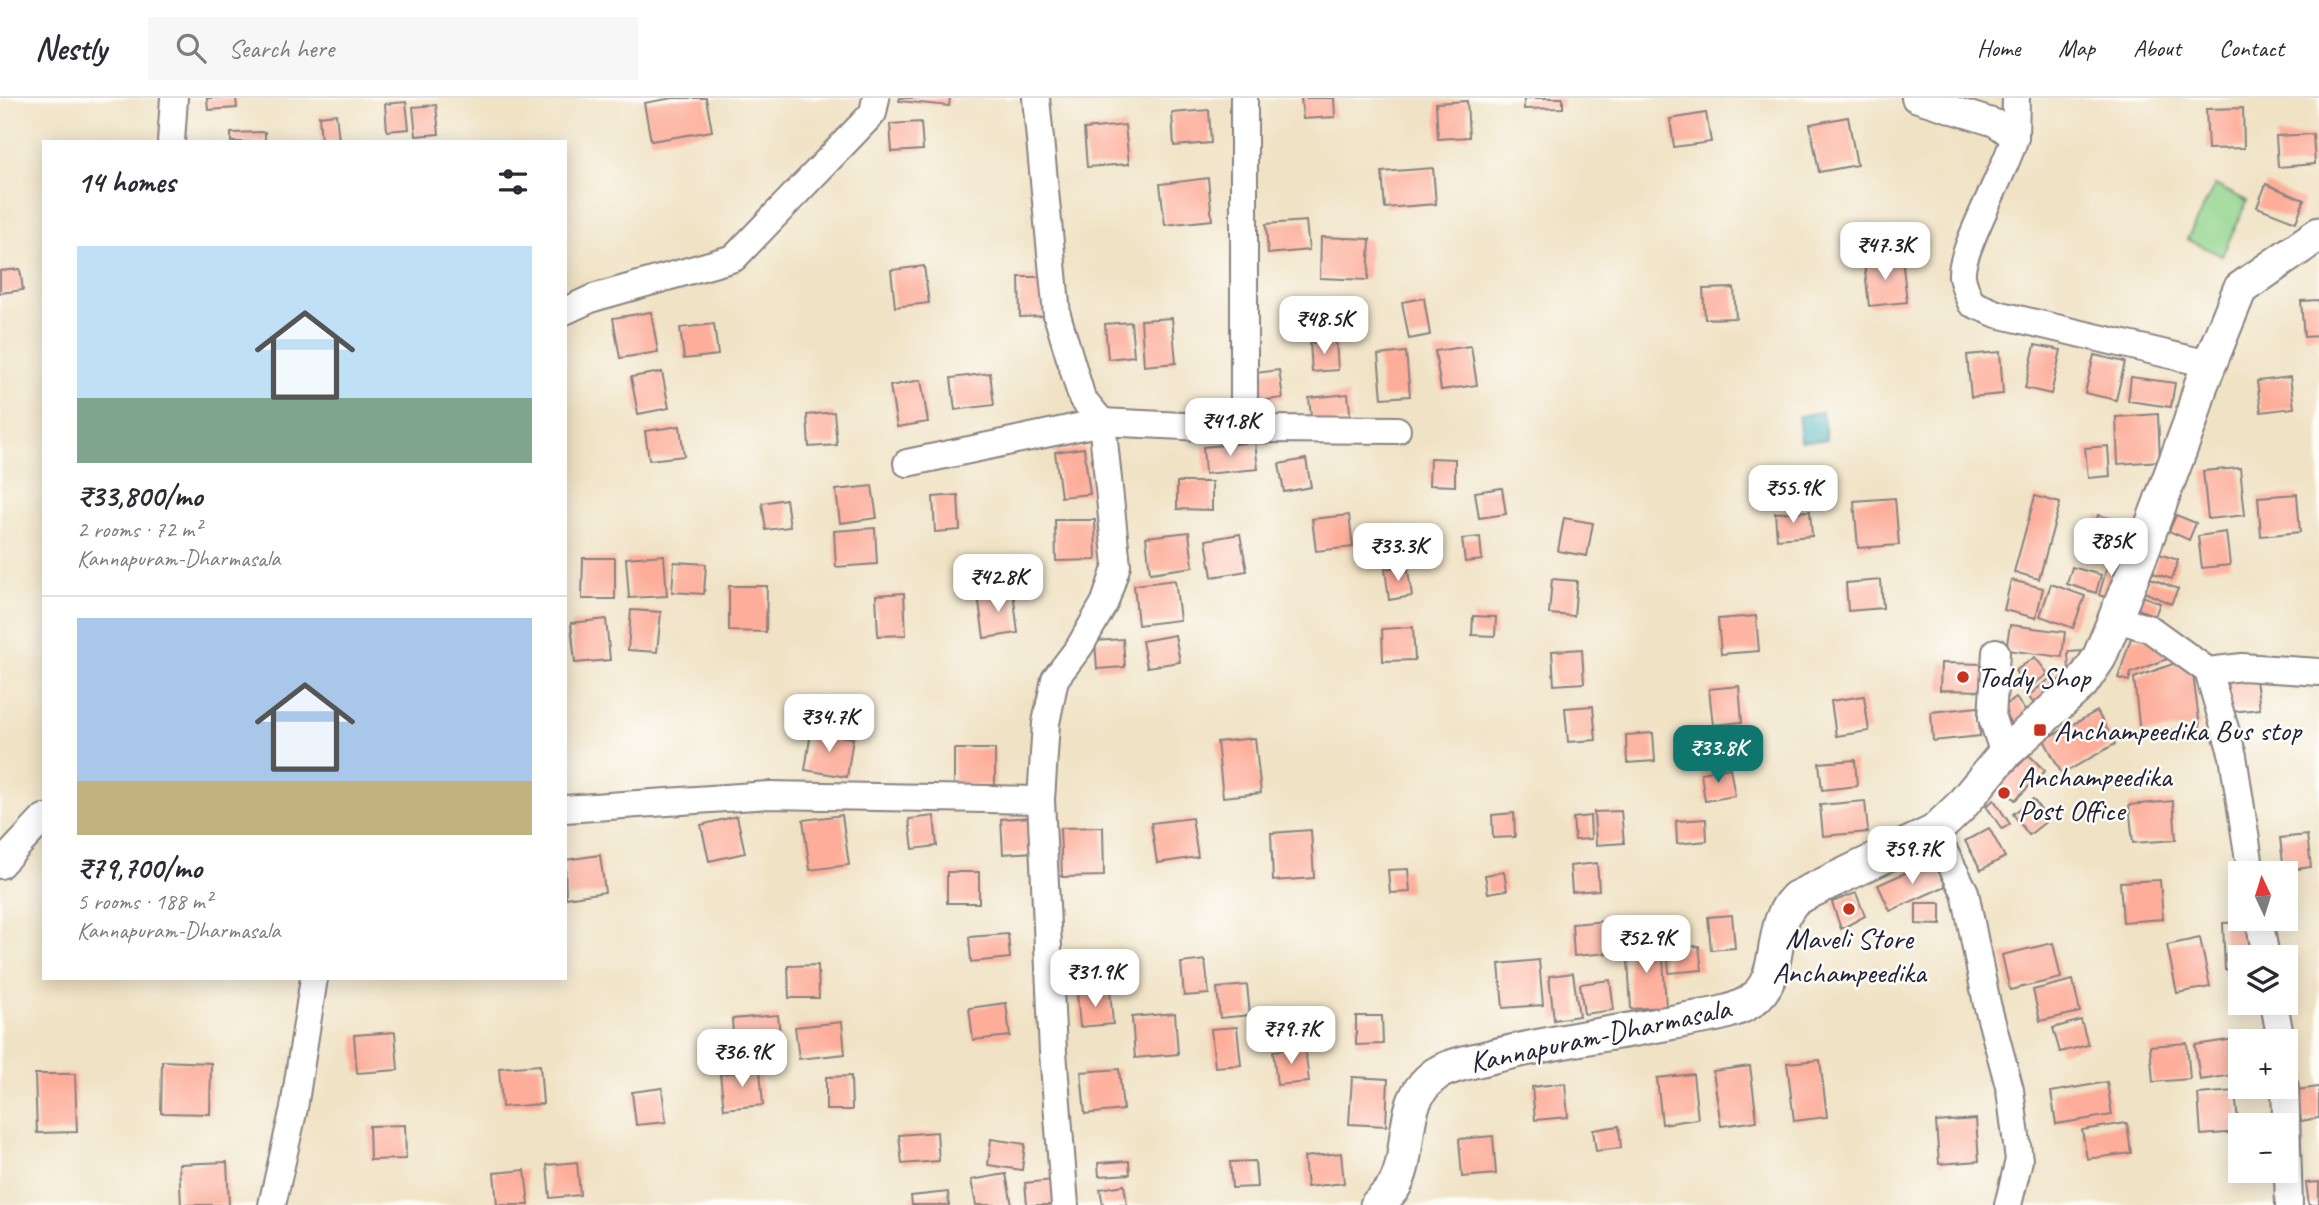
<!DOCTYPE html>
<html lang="en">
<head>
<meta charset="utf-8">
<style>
	body { margin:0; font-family:Caveat,sans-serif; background:#f7f7f7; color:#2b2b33; height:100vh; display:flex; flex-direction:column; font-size:26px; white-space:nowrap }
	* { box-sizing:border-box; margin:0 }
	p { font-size:23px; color:#7c7c81 }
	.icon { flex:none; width:38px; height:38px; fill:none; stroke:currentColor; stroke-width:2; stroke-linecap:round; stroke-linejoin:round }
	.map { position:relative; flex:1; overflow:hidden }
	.sheet { position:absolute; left:42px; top:42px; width:525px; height:840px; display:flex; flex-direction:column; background:#fff; border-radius:0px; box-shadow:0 4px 18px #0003 }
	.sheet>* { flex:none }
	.needle { width:46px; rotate:356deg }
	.fabs { position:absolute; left:2228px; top:763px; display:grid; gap:14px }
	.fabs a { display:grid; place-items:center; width:70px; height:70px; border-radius:0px; background:#fff; box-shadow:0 4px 18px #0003; font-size:35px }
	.price { position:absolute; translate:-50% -60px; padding:0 16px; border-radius:14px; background:#fff; color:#222; font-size:23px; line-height:46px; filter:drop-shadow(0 2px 4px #0008) }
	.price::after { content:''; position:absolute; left:50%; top:42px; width:21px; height:16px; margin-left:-10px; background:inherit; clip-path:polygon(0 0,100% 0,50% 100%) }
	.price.current { background:#0f766e; color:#fff }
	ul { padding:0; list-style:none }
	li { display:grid; align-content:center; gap:14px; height:371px; padding:0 35px }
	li+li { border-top:2px solid #e1e1e2 }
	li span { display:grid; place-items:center; height:217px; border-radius:0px; color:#555 }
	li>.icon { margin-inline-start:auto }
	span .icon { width:126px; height:126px; fill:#fffc; stroke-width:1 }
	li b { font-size:30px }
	h2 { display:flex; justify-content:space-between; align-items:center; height:84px; padding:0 35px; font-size:30px }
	header { display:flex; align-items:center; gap:42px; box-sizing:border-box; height:98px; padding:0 35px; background:#fff; border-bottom:2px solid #e1e1e2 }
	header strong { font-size:33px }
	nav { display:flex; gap:38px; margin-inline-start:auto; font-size:24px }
	.search { width:490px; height:63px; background:#f7f7f7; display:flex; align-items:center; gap:18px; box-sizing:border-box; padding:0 24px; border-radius:0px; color:#7c7c81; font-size:26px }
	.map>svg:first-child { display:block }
</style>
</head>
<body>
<header>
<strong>Nestly</strong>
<div class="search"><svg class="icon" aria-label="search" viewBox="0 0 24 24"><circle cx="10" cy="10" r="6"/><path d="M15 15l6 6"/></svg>Search here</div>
<nav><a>Home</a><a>Map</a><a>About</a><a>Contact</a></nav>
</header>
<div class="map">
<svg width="2319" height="1107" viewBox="0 0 2319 1107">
	<rect width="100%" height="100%" fill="#fdfcf7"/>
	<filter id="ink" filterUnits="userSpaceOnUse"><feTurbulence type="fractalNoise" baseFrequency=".0143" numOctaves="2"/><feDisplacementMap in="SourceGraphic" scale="14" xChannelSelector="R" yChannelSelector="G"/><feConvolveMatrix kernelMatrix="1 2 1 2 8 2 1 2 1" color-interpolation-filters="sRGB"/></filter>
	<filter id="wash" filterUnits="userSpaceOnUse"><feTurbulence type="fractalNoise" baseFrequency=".00686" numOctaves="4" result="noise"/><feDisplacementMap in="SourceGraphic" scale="28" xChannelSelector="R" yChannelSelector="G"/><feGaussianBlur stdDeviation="1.57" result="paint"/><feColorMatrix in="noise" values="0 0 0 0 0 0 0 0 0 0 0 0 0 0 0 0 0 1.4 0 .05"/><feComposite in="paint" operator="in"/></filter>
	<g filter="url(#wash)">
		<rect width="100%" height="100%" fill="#f0e2c4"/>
		<path fill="#92d48c" stroke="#5a7b64" stroke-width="2" d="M2215 87 2247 103 2222 158 2187 141Z"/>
		<path fill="#3daeb8" stroke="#30687a" stroke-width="2" d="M1822 314 1827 342 1801 343 1798 318Z"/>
		<g id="blocks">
			<g fill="#fdad9a">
				<path d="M207 0H236L237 10 208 12Z"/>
				<path d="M673 0H706L712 33 651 43 644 5Z"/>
				<path d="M900 0H950L949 8 899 3Z"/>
				<path d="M1301 0H1334L1335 19 1303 21Z"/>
				<path d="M1524 0H1563V10L1524 11Z"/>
				<path d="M1467 3 1469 39 1438 41 1436 5Z"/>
				<path d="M406 4 409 31 387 33 385 6Z"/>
				<path d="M436 7 439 36 416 38 413 9Z"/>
				<path d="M2243 10 2244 50 2208 51 2206 11Z"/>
				<path d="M1209 12 1211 45 1174 48 1172 15Z"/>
				<path d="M1706 15 1711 44 1674 49 1670 21Z"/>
				<path d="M336 16 339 42 321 44 319 18Z"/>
				<path d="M1848 19 1857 67 1819 74 1810 26Z"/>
				<path d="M921 24 923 52 892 54 890 26Z"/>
				<path d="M1125 27 1129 66 1087 69 1084 31Z"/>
				<path d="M265 34V44H231V35Z"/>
				<path d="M2313 36 2315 66 2278 69 2276 38Z"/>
				<path d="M1433 70 1436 106 1385 110 1382 74Z"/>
				<path d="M1208 80 1212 122 1165 127 1160 86Z"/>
				<path d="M2266 86 2304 102 2296 124 2257 109Z"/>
				<path d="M1306 123 1309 152 1268 156 1266 126Z"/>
				<path d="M1321 139 1370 141 1368 182 1320 180Z"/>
				<path d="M1902 160 1907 204 1869 208 1864 164Z"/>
				<path d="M924 168 929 205 895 209 891 172Z"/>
				<path d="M20 171 23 192 0 195V173Z"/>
				<path d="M1019 179H1045V218L1020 219Z"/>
				<path d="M1734 190 1736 220 1705 221 1703 191Z"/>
				<path d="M1424 200 1430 237 1409 241 1402 204Z"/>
				<path d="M2319 202V238L2304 239 2301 203Z"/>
				<path d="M651 214 658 254 620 260 613 220Z"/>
				<path d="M1172 220 1176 265 1144 268 1141 222Z"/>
				<path d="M1131 224 1134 258 1108 261 1105 226Z"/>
				<path d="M714 226 718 257 684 261 680 230Z"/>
				<path d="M1336 243 1338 272 1312 274 1310 245Z"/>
				<path d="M2035 247 2061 252 2051 296 2025 290Z"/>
				<path d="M1471 248 1477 287 1441 292 1435 253Z"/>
				<path d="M1406 254 1410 298 1382 300 1378 257Z"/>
				<path d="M2000 254 2003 296 1971 299 1967 257Z"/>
				<path d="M2094 257 2125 264 2116 302 2085 295Z"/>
				<path d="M1279 272 1283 300 1258 303 1255 275Z"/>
				<path d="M662 274 669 310 638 316 631 279Z"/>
				<path d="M990 275 994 307 955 312 951 280Z"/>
				<path d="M2131 279 2175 285 2171 309 2128 303Z"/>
				<path d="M2290 279 2294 310 2261 314 2257 283Z"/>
				<path d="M921 282 928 324 897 329 890 288Z"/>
				<path d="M1348 296 1351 323 1312 327 1309 300Z"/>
				<path d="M834 314 837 347 809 349 807 317Z"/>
				<path d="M2158 316 2160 363 2118 366 2116 319Z"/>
				<path d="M680 328 684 358 649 362 645 333Z"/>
				<path d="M1255 344 1258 371 1205 376 1203 349Z"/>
				<path d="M2108 348 2110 378 2088 380 2085 350Z"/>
				<path d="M1084 350 1090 396 1061 399 1055 354Z"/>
				<path d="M1430 360 1455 361V388L1429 387Z"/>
				<path d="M1306 361 1311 389 1284 394 1279 366Z"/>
				<path d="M2240 370 2245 417 2208 421 2203 373Z"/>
				<path d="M1177 384H1212V412L1177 411Z"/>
				<path d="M872 388 877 420 840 425 836 392Z"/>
				<path d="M1502 390 1506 416 1479 420 1475 394Z"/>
				<path d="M2297 396 2300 434 2261 438 2258 399Z"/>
				<path d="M958 397 960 432 935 434 933 399Z"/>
				<path d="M2035 398 2060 405 2039 481 2014 474Z"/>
				<path d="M1895 400 1899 447 1858 450 1854 403Z"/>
				<path d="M786 401 790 429 766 432 762 405Z"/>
				<path d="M1810 413 1812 438 1777 441 1775 415Z"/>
				<path d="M1349 417 1353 449 1316 453 1312 421Z"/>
				<path d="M2098 417 2135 428 2125 460 2088 449Z"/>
				<path d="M2176 417 2196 425 2189 442 2169 433Z"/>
				<path d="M1564 420 1593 425 1587 458 1558 453Z"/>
				<path d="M1055 422H1095L1096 462 1056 463Z"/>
				<path d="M875 430 877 466 836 469 834 433Z"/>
				<path d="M1189 434 1193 469 1150 475 1146 439Z"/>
				<path d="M2226 434 2230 467 2202 470 2198 438Z"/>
				<path d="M1240 436 1247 473 1212 479 1206 442Z"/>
				<path d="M1480 439 1482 462 1465 464 1462 441Z"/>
				<path d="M2159 456 2178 462 2172 481 2153 475Z"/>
				<path d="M664 457 667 498 629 500 626 460Z"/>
				<path d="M2110 459 2122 462 2111 501 2099 497Z"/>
				<path d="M583 460H615V501H582Z"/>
				<path d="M674 464 706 466 704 496 672 494Z"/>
				<path d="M1407 467 1412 498 1389 502 1385 471Z"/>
				<path d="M2072 469 2101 477 2096 495 2067 486Z"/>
				<path d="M2150 480 2178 491 2171 506 2144 494Z"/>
				<path d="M1552 481 1577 483 1574 518 1549 516Z"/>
				<path d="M1175 482 1180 522 1138 527 1134 487Z"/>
				<path d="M1881 482 1883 510 1848 513 1846 485Z"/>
				<path d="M2011 482 2043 490 2036 520 2004 512Z"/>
				<path d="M2051 486 2085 498 2073 530 2040 518Z"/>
				<path d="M729 488H767L766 534 729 533Z"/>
				<path d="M1013 493 1018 535 984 540 978 497Z"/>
				<path d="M904 495 906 537 878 538 876 497Z"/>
				<path d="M2142 498 2160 505 2155 518 2138 511Z"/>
				<path d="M631 512 661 514 657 554 628 552Z"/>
				<path d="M1473 518 1496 519 1495 538 1472 537Z"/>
				<path d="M1756 518 1759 553 1721 556 1718 521Z"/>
				<path d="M606 521 610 562 575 565 571 525Z"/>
				<path d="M2010 527 2065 534 2062 559 2006 552Z"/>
				<path d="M1413 529 1415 562 1383 563 1382 531Z"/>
				<path d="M1175 537 1180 564 1147 569 1142 543Z"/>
				<path d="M2131 540 2156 541 2170 560 2131 575 2129 583 2118 580Z"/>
				<path d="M1123 541 1125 569 1097 571 1095 543Z"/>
				<path d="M1582 551 1584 585 1554 587 1552 553Z"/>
				<path d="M2084 553 2085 573 2069 574 2068 554Z"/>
				<path d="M2035 559 2048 576 2028 590 2015 573Z"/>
				<path d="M2181 563 2193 576 2200 629 2140 636 2134 580Z"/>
				<path d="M1941 565 1986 566 1985 593 1940 592Z"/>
				<path d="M2060 573 2071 586 2039 612 2028 598Z"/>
				<path d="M2255 574 2260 611 2231 614 2226 577Z"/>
				<path d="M1739 588 1742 624 1713 627 1709 591Z"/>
				<path d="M1864 598 1869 633 1836 638 1831 603Z"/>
				<path d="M2016 600 2032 622 2016 633 2001 610Z"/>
				<path d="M1593 608 1596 642 1568 644 1565 610Z"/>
				<path d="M1978 609 1980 638 1933 643 1931 614Z"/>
				<path d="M2097 613 2115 646 2062 676 2044 642Z"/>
				<path d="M811 634 853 640 847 679 805 672Z"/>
				<path d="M1653 635 1655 663 1627 665 1626 637Z"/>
				<path d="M1255 640 1261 695 1223 699 1217 644Z"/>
				<rect x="954" y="651" width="41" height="36"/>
				<path d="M2029 657 2045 673 2015 702 2000 686Z"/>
				<path d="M1855 662 1857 688 1822 692 1819 665Z"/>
				<path d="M1730 670 1735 698 1705 703 1701 675Z"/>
				<path d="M2033 701 2048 722 2029 737 2013 716Z"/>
				<path d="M1994 702 2010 726 2002 731 1986 708Z"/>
				<path d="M1865 703 1868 734 1823 738 1820 707Z"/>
				<path d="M2173 703 2176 742 2133 745 2129 707Z"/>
				<path d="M1621 713 1624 745 1596 747 1594 714Z"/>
				<path d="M1514 715 1515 739 1493 740 1492 717Z"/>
				<path d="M842 717 849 767 810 772 803 722Z"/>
				<path d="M737 718 745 755 709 763 701 727Z"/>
				<path d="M934 718 937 748 913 751 909 721Z"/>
				<path d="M1590 718 1591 741 1575 742 1573 720Z"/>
				<path d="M1032 719 1034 754 1003 756 1001 721Z"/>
				<path d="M1192 720 1198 759 1157 765 1151 725Z"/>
				<path d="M1706 721 1707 743 1677 746 1676 723Z"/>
				<path d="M1103 729 1104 778 1062 779 1060 730Z"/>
				<path d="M1989 730 2005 759 1981 772 1965 743Z"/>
				<path d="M1311 732 1314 780 1273 783 1271 735Z"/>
				<path d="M2307 737 2311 769 2284 773 2280 740Z"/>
				<path d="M600 757 605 794 566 800 565 762Z"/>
				<path d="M1934 762 1946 788 1890 813 1878 787Z"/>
				<path d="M1597 765 1599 792 1572 794 1570 768Z"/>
				<path d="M1408 771 1410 794 1390 795 1388 772Z"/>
				<rect x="947" y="774" width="32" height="31"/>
				<path d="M1504 774 1507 792 1488 795 1485 777Z"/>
				<path d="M2160 782 2163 821 2123 824 2120 784Z"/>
				<path d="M1856 795 1865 818 1841 831 1832 804Z"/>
				<path d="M1916 805H1941V827L1916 826Z"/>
				<path d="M1732 817 1735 850 1711 852 1708 819Z"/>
				<path d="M1607 823 1609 855 1574 858 1572 826Z"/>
				<path d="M2254 824 2255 859H2240V872H2225L2223 825Z"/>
				<path d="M1008 836 1010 860 971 864 969 839Z"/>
				<path d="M2200 840 2210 889 2177 895 2167 847Z"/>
				<path d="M1662 843 1666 909 1631 911 1627 845Z"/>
				<path d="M2053 845 2061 880 2010 892 2002 857Z"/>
				<path d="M1699 848 1702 872 1669 875 1667 850Z"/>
				<path d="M1205 862 1209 896 1184 898 1181 865Z"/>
				<path d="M1539 862 1543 907 1503 910 1499 866Z"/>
				<path d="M818 867 819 900H789L788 868Z"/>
				<path d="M1573 875 1579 918 1554 922 1549 878Z"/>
				<path d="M1610 882 1614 912 1584 916 1580 886Z"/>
				<path d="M2073 882 2080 914 2040 923 2033 892Z"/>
				<path d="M1247 887 1250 917 1220 920 1217 890Z"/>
				<path d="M1110 892 1113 926 1080 929 1077 895Z"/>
				<path d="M1006 905 1010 938 973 942 969 910Z"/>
				<path d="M1175 915 1178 956 1135 960 1132 919Z"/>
				<path d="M778 917 781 948 734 951 732 921Z"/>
				<path d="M1356 918H1382L1383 946 1356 947Z"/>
				<path d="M2081 922 2088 947 2060 954 2053 930Z"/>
				<path d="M842 924 845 956 799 961 795 929Z"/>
				<path d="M1237 929 1241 967 1215 969 1211 931Z"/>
				<path d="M395 934 398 972 357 975 354 937Z"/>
				<path d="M2235 941 2240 976 2200 982 2195 947Z"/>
				<path d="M2187 945 2190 981 2153 984 2150 948Z"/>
				<path d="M1305 949 1309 984 1277 987 1273 953Z"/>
				<path d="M1820 962 1827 1019 1794 1023 1787 965Z"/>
				<path d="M162 963 211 965 210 1016 161 1015Z"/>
				<path d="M540 967 543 1006 502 1009 499 970Z"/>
				<path d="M1750 968 1757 1023 1721 1028 1713 973Z"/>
				<path d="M1119 971 1123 1012 1085 1016 1081 974Z"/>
				<path d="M760 972 763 1007 724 1011 720 976Z"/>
				<path d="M35 976H75L77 1034 37 1035Z"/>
				<path d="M1693 976 1698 1021 1662 1026 1657 980Z"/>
				<path d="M851 978 852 1012H826V979Z"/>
				<path d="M1352 979 1388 981 1386 1028 1349 1026Z"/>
				<path d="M2107 984 2112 1017 2056 1026 2051 994Z"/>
				<path d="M1565 985 1568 1019 1535 1022 1532 989Z"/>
				<path d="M2319 989V1020L2301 1023 2297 992Z"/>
				<path d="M662 990 666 1024 636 1027 632 994Z"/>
				<path d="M2235 993 2239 1034 2201 1037 2198 996Z"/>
				<path d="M1976 1021 1979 1063 1939 1066 1936 1024Z"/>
				<path d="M2127 1025 2131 1055 2087 1061 2082 1032Z"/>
				<path d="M405 1027 406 1061 370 1062 369 1028Z"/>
				<path d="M1619 1028 1621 1050 1596 1053 1593 1032Z"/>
				<path d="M937 1034 939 1063 902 1066 899 1037Z"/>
				<path d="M1493 1038 1496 1076 1462 1079 1459 1041Z"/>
				<path d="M991 1041 1025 1046 1022 1072 988 1067Z"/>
				<path d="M1341 1055 1344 1085 1307 1089 1304 1059Z"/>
				<path d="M1129 1063 1130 1076 1099 1078 1098 1065Z"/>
				<path d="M1255 1063 1257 1089 1232 1090 1230 1064Z"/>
				<path d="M227 1064 229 1107H181L179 1066Z"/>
				<path d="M577 1064 580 1097 550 1100 547 1067Z"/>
				<path d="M525 1072 529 1107H497L494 1075Z"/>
				<path d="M1006 1076 1012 1107H976L971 1082Z"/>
				<path d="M1053 1082 1056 1107H1027L1025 1085Z"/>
				<path d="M2319 1084V1107H2309L2306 1085Z"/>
				<path d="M1124 1087 1127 1107H1103L1100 1091Z"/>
				<path d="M948 1094 949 1107H912L911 1098Z"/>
			</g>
		</g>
	</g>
	<g filter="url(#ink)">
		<use href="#blocks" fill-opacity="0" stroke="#898280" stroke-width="2"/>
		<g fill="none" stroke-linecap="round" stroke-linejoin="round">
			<g stroke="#898280" stroke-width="30">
				<g id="minor">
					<path d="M1036 0 1057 217 1082 300 1102 324 1117 467 1105 504 1080 548 1055 581 1046 625 1041 702 1053 954 1065 1107"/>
					<path d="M1244 0V331"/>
					<path d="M1915 0 1995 25 2015 39C2006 72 1959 154 1962 178 1963 187 1968 197 1971 205L1997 216 2209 266"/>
					<path d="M2015 39 2016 0"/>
					<path d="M171 44 174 0"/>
					<path d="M565 213 593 200 734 160 873 15 876 0"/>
					<path d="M907 365 1102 324 1244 331 1397 332"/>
					<path d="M2114 520 2150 531 2208 573 2233 658 2251 775"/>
					<path d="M1996 554 1992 620 2004 656"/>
					<path d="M2208 573 2242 569 2319 574"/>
					<path d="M565 711 769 697 1041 702"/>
					<path d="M1934 734 1965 794 1987 906 2010 992 2019 1062 2008 1107"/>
					<path d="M0 767 44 720"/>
					<path d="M2259 821 2266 859"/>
					<path d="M2274 905 2281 943"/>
					<path d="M2285 989 2289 1107"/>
					<path d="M272 1107 294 1010 314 880"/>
				</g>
			</g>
			<g stroke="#898280" stroke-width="37">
				<path id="major" d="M1377 1107C1383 1101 1391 1094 1395 1087 1414 1050 1397 1004 1436 976 1450 967 1470 964 1486 960 1552 943 1619 935 1685 922 1706 918 1732 916 1751 903 1786 878 1766 828 1796 800L1934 734 1960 709 2004 656 2082 585 2099 560 2140 459 2190 325 2201 287 2240 191 2319 136"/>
			</g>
			<use href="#minor" stroke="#fff" stroke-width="26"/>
			<use href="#major" stroke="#fff" stroke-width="33"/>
		</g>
	</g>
	<g fill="#c8321e" stroke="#fdfcf7" stroke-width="2.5">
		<circle cx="1963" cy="579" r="7"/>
		<rect x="2033" y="625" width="14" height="14" rx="3.5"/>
		<circle cx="2004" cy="695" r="7"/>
		<circle cx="1849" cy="811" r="7"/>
	</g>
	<g text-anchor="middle" stroke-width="5" stroke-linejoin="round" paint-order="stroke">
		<g font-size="30" fill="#22223b" stroke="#fdfcf7" text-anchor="start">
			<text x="1977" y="589">Toddy Shop</text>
			<text x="2054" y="642">Anchampeedika Bus stop</text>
			<text x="2018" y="688">Anchampeedika<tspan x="2018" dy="34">Post Office</tspan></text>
			<text x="1849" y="850" text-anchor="middle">Maveli Store<tspan x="1849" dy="34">Anchampeedika</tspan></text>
		</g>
		<g font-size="30" fill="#22223b" stroke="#fdfcf7">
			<text transform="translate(1600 937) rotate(-12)" y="10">Kannapuram-Dharmasala</text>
		</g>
	</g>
</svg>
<div class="fabs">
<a><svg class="needle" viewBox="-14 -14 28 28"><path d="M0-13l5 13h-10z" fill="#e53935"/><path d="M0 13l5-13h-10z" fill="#7c7c81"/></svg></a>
<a><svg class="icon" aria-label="layers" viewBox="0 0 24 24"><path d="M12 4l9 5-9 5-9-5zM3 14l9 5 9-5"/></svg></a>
<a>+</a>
<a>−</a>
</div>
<b class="price" style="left:1885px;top:184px">₹47.3K</b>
<b class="price" style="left:1324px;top:258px">₹48.5K</b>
<b class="price" style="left:1230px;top:360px">₹41.8K</b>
<b class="price" style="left:1793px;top:427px">₹55.9K</b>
<b class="price" style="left:2111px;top:480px">₹85K</b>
<b class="price" style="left:1398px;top:485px">₹33.3K</b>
<b class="price" style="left:998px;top:516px">₹42.8K</b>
<b class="price" style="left:829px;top:656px">₹34.7K</b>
<b class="price current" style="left:1718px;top:687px">₹33.8K</b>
<b class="price" style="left:1912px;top:788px">₹59.7K</b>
<b class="price" style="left:1646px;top:877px">₹52.9K</b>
<b class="price" style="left:1095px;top:911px">₹31.9K</b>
<b class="price" style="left:1291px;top:968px">₹79.7K</b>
<b class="price" style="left:742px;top:991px">₹36.9K</b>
<section class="sheet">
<h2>14 homes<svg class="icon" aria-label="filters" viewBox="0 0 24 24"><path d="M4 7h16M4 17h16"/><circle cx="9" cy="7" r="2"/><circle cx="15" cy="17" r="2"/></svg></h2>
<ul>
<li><span style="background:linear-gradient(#bfe0f5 70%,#7fa58c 0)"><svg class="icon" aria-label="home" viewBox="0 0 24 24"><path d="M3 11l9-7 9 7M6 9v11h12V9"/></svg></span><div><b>₹33,800/mo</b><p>2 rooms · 72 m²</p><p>Kannapuram-Dharmasala</p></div></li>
<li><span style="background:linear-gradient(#a9c7e8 75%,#c2b280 0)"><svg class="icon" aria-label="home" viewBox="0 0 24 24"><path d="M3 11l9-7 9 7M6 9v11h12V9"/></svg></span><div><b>₹79,700/mo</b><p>5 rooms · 188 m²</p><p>Kannapuram-Dharmasala</p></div></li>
</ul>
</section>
</div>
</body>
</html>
